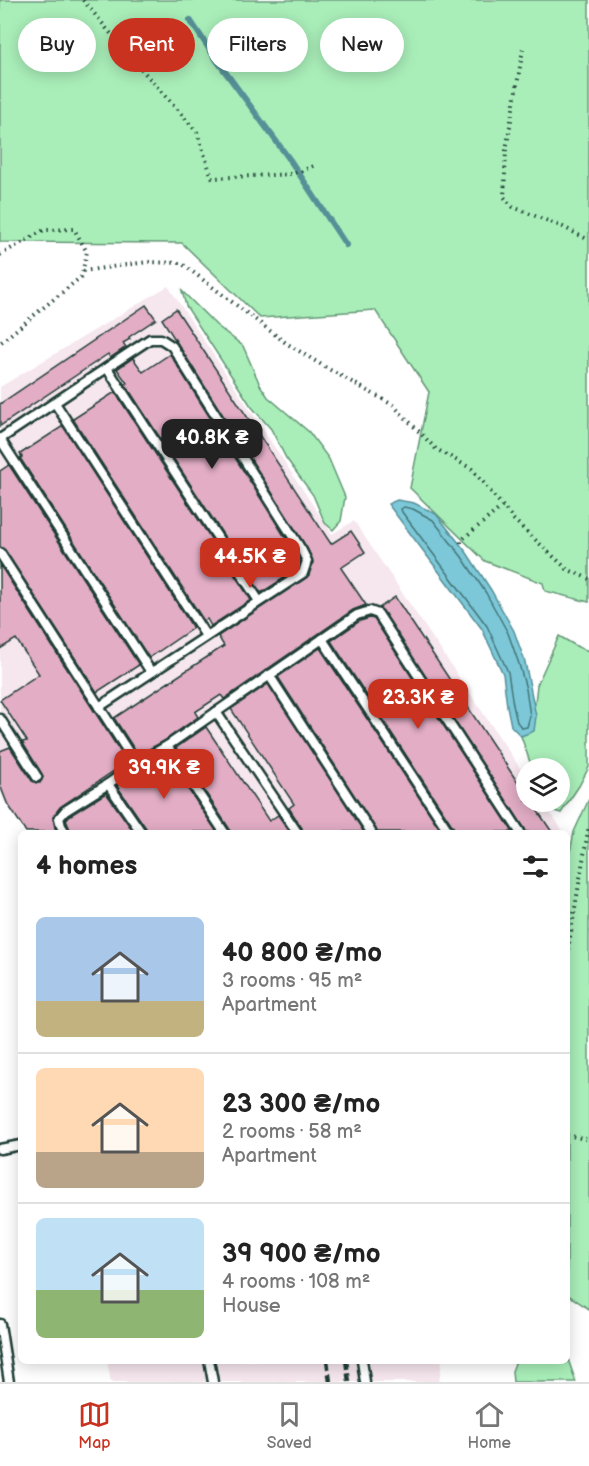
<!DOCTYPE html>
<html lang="en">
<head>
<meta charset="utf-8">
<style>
	body { margin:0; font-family:"Balsamiq Sans",sans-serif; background:#f6f6f6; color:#222; height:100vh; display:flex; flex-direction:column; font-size:22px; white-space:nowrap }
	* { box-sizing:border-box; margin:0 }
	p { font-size:20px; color:#767676 }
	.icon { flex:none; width:33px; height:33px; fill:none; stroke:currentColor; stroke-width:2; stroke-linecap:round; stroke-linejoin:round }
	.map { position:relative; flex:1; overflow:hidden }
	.side { position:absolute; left:18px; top:830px; width:552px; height:534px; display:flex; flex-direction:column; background:#fff; border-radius:9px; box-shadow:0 3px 15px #0003 }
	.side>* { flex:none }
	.guide { position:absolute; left:18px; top:18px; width:554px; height:54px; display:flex; gap:12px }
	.controls { position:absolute; left:516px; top:758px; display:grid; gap:12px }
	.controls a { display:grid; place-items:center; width:54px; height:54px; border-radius:50%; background:#fff; box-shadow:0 3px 15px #0003; font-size:30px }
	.price { position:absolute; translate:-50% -51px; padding:0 14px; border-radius:12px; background:#c8321e; color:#fff; font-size:20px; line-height:39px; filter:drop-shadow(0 2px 3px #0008) }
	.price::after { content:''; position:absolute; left:50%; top:36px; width:18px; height:14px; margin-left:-9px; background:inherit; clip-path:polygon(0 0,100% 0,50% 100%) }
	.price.on { background:#222; color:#fff }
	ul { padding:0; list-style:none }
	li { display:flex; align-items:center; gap:18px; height:150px; padding:0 18px }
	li+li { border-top:2px solid #e0e0e0 }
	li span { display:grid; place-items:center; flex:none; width:168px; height:120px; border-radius:9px; color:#555 }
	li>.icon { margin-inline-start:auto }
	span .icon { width:72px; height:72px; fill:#fffc; stroke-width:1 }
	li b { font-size:26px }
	h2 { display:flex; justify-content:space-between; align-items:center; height:72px; padding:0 18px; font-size:26px }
	.tag { padding:0 21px; border-radius:27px; background:#fff; box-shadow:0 3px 15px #0003; font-size:21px; line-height:54px }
	.tag.on { background:#c8321e; color:#fff }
	.menu { display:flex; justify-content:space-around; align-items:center; height:84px; border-top:2px solid #e0e0e0; background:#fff; font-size:16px; color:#767676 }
	.menu a { display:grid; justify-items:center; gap:3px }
	.menu .on { color:#c8321e }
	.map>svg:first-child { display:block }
</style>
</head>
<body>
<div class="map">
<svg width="589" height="1382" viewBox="0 0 589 1382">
	<rect width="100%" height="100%" fill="#fff"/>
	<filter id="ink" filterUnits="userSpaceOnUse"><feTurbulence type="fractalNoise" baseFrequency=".0167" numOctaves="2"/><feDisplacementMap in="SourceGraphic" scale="12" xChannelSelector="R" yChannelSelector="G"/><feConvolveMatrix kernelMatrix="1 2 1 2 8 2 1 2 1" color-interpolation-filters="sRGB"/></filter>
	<g filter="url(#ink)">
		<g fill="#f6e6ee">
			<path d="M168 286 332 534 354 521 526 777V801H542L564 832H25L4 801 0 790V387Z"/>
			<path d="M107 1361H442L439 1382H111Z"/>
		</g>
		<g fill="#a9eeb9" stroke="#649676" stroke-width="1.5">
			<path d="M0 0H589V602L545 591 543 583 485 561 410 488 429 392 375 310 260 318 182 243 0 242Z"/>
			<path d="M182 291 216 325 243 346 260 385 268 397 309 432 329 459 345 497 341 521 333 530 325 523 313 495 286 458 271 429 251 406 186 306Z"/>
			<path d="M559 636 578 647 589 651V767L579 786 561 813 548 809 545 801H560V768H532L521 736 531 720 535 703 537 685Z"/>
			<path d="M589 799V1309L567 1294V868L574 832Z"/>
			<path d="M567 1351 569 1362 576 1382H513L512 1371 516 1361 567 1360Z"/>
		</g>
		<path fill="#7bc8d9" stroke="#569097" stroke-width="1.5" d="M397 500 414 503 436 514 467 553 491 590 514 631 525 662 536 716 534 731 521 736 511 726 507 706 503 674 482 629 388 504Z"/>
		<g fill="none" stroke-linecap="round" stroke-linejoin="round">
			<path stroke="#447576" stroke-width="1.5" d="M404 507 413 509 433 520 462 557 486 593 508 633 519 664 526 689 530 716 527 727 522 728 517 722 513 705 508 672 487 626 402 512 401 509Z"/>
			<path stroke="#569097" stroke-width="6" d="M190 20 218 62 290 160 346 245"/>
		</g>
		<g fill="#e2adc5" stroke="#1f3d34" stroke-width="1.5">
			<path d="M146 305 156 319 129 337 130 339 123 343 126 347 110 358 108 354 0 426V404Z"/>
			<path d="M176 309 331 544 351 531 365 552 341 568 366 605 353 610 224 699 221 695 195 712 198 717 164 741 138 755 114 718 224 646 218 636 306 578 309 575 313 562 307 548 162 319Z"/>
			<path d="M170 354 300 561 298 569 261 593 125 384 127 383 117 369 133 358 143 372Z"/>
			<path d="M115 392 251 600 211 626 207 619 204 621 73 419Z"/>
			<path d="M63 426 193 628 149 658 20 458 22 457 20 454Z"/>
			<path d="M9 465 139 665 97 692 5 550 0 547V471Z"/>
			<path d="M0 565 127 762 60 807 53 817 55 828 58 832H26L7 803 0 785V751L10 747 32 781 37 783H40L43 777 42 774 22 742 27 741 0 700 39 674 16 639 0 649Z"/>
			<path d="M395 597 526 795V801H531L552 832H526L525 829 383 611 379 608Z"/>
			<path d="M370 618 374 619 513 832H455L454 828 331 641 360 621Z"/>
			<path d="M320 648 442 832H377L376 829 278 677Z"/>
			<path d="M268 684 364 832H303L302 828 289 808 294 804 231 709Z"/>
			<path d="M206 727 269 821 278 815 290 832H230L229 828 176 748Z"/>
			<path d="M165 755 217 832H147L146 828 117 786 139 769Z"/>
			<path d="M106 793 134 832H71L66 820 69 816Z"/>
		</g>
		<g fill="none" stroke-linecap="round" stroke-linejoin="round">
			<g stroke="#1f3d34" stroke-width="13">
				<g id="service">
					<path d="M107 368 259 601"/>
					<path d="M55 403 206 636"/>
					<path d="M0 439 150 339H161L172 346 302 551 307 561 303 573 99 707"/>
					<path d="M0 439 151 672"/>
					<path d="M0 553 136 764"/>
					<path d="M322 639 449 832"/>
					<path d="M269 675 371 832"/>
					<path d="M216 712 297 832"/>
					<path d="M0 719 37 777"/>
					<path d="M167 746 224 832"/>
					<path d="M108 784 141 832"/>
					<path d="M65 832 61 826 59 818 65 811 108 784 136 764 167 746 357 615 370 611 378 614 520 832"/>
					<path d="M0 1149 21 1145"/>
					<path d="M0 1324 9 1382"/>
					<path d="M209 1360 213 1382"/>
					<path d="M362 1360 365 1382"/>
				</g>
			</g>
			<g stroke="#1f3d34" stroke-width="4" stroke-dasharray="1.5 4.5" stroke-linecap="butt">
				<path d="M83 0 121 46 197 132 212 178 291 174 302 171 315 165"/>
				<path d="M523 49 506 150 504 197 513 207 563 227 589 240"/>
				<path d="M0 255 44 230 74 229 87 252 81 277 0 343"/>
				<path d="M83 271 147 262 181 263 286 343 325 367 393 405 436 449 472 469 514 520 567 569 589 579"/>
				<path d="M461 543V541L465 537 503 506"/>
				<path d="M567 955 589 825"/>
				<path d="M567 1135 589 1140"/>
			</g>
			<use href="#service" stroke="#fff" stroke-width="8"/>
			<g stroke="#1f3d34" stroke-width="4.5" stroke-dasharray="9 4.5" stroke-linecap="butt">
				<path d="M327 1360 330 1382"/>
				<path d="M346 1360 349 1382"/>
			</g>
		</g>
	</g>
</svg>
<div class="controls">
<a><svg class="icon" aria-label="layers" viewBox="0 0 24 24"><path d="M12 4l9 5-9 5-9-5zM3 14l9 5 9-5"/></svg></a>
</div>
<b class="price on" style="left:212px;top:470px">40.8K ₴</b>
<b class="price" style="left:250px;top:589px">44.5K ₴</b>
<b class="price" style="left:418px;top:730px">23.3K ₴</b>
<b class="price" style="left:164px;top:800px">39.9K ₴</b>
<div class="guide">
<a class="tag">Buy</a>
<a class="tag on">Rent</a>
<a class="tag">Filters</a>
<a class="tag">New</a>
</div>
<section class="side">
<h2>4 homes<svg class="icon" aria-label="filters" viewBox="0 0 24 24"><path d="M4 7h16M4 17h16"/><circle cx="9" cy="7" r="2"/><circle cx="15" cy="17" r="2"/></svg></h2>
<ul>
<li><span style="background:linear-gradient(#a9c7e8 70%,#c2b280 0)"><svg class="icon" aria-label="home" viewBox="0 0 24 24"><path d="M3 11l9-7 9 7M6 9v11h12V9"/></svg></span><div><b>40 800 ₴/mo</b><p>3 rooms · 95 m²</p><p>Apartment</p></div></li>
<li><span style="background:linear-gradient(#ffd9b3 70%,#b9a48a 0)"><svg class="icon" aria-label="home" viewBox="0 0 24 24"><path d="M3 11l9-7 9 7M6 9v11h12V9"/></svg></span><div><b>23 300 ₴/mo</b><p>2 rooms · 58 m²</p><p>Apartment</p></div></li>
<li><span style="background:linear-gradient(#bfe0f5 60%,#8fb573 0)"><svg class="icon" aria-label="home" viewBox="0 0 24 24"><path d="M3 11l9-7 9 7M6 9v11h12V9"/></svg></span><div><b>39 900 ₴/mo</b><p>4 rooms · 108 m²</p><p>House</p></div></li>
</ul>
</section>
</div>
<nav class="menu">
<a class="on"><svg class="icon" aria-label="map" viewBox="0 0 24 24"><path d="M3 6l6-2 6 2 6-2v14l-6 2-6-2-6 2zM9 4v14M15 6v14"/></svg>Map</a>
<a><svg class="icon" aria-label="saved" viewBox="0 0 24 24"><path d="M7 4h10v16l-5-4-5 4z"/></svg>Saved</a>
<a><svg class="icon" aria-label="home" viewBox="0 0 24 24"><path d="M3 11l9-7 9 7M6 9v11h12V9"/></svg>Home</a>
</nav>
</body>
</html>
